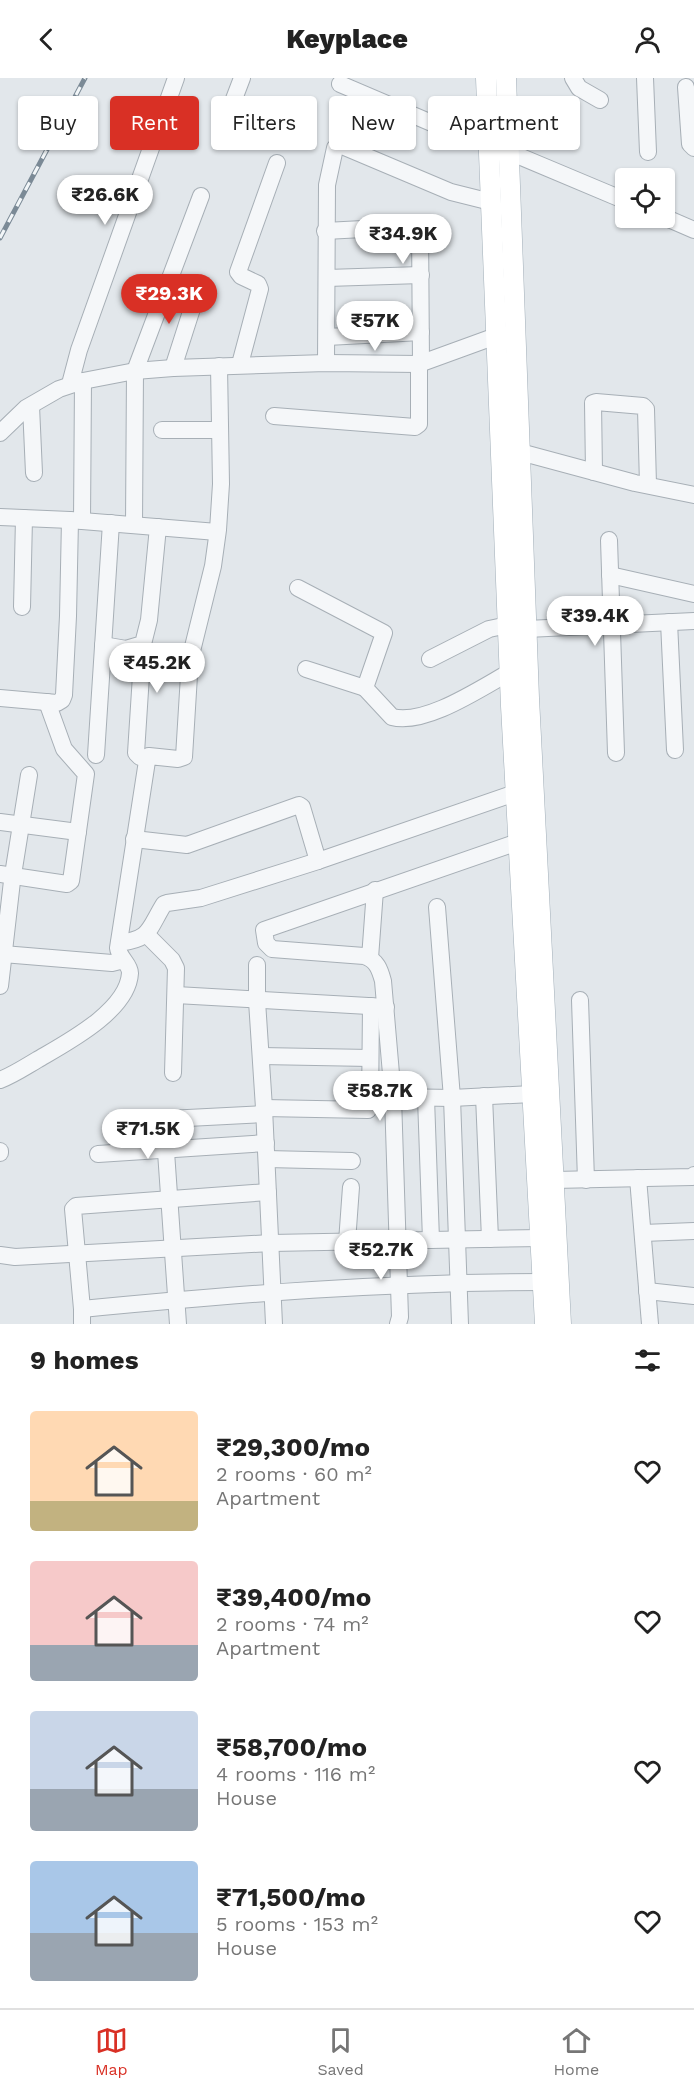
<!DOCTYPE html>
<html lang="en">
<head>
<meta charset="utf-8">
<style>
	body { margin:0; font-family:"Work Sans",sans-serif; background:#f2f2f2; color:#222; height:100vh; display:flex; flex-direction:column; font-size:22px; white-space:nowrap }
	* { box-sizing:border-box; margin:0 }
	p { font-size:20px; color:#767676 }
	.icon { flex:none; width:33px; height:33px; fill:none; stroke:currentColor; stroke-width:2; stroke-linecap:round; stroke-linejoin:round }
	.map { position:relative; height:1246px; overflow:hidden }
	.details { display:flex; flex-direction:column; background:#fff; flex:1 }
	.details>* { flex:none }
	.hud { position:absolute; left:18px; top:18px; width:658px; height:54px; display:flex; gap:12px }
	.controls { position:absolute; left:615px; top:90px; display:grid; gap:12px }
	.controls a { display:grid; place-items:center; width:60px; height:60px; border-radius:6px; background:#fff; box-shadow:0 2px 4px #0004; font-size:30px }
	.price { position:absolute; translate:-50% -51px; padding:0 14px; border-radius:21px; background:#fff; color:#222; font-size:20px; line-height:39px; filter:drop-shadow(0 2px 3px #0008) }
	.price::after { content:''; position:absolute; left:50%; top:36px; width:18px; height:14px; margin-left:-9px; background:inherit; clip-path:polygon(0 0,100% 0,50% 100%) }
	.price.active { background:#d93025; color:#fff }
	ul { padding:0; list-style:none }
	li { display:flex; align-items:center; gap:18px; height:150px; padding:0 30px }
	li span { display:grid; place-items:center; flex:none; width:168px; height:120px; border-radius:6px; color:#555 }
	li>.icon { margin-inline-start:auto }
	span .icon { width:72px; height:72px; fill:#fffc; stroke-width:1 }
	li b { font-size:26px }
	h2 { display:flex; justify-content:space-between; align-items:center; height:72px; padding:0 30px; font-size:26px }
	.chip { padding:0 21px; border-radius:6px; background:#fff; box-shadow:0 2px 4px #0004; font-size:21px; line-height:54px }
	.chip.active { background:#d93025; color:#fff }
	header { display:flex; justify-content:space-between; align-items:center; height:78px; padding:0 30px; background:#fff; font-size:27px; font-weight:800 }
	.tab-bar { display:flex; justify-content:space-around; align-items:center; height:84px; border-top:2px solid #e0e0e0; background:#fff; font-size:16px; color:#767676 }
	.tab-bar a { display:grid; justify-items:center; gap:3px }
	.tab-bar .active { color:#d93025 }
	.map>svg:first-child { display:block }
</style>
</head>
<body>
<header><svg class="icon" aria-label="back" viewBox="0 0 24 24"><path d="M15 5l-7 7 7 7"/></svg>Keyplace<svg class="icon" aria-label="person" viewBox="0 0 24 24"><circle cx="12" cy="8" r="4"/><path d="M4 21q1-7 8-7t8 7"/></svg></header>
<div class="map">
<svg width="694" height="1246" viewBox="0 0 694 1246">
	<rect width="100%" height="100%" fill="#e2e7eb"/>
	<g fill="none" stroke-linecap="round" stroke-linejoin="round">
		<g stroke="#a7afb6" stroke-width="18">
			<g id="minor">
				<path d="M573 0 579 10 600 22"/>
				<path d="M645 0 648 74"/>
				<path d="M340 6 448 52 488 65 626 123"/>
				<path d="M686 9 690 66 694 70"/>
				<path d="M234 21 242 0"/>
				<path d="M664 139 694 152"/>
				<path d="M325 153 420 148 421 286"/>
				<path d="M327 200 421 197"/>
				<path d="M327 259 421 254"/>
				<path d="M326 285 327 107 335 70 342 68 451 114 491 124"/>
				<path d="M240 286 260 211 258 206 241 198 238 194 277 85"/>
				<path d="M173 290 197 215"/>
				<path d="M70 306 79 272 176 0"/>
				<path d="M31 328 34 395"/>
				<path d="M274 338 415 349 419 346V286"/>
				<path d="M162 352H220"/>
				<path d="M0 355 26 330 59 311 83 303 135 293 173 290 326 285 419 286 496 258 507 257"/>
				<path d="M520 374 635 405 694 417"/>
				<path d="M594 394 593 325 596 324 643 328 646 331 648 407"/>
				<path d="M0 439 70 442 217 454"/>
				<path d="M82 443 83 303"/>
				<path d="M134 447 135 293 201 118"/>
				<path d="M609 462 616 675"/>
				<path d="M610 497 694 516"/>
				<path d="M298 510 384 555 365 610 392 639C425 648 481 610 510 594"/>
				<path d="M22 529 24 440"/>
				<path d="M669 544 675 672"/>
				<path d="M527 551 694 543"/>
				<path d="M143 566 136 675 140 679 148 680"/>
				<path d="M103 567 126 571 143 566 149 542 158 449"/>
				<path d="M430 581 489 551 508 547"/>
				<path d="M306 591 365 610"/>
				<path d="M0 620 57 625 62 622 64 617 68 538 70 442"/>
				<path d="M96 677 111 445"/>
				<path d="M0 744 78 754"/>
				<path d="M134 761 187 767 299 727 302 729 318 783"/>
				<path d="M0 796 67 806 71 803 86 696 64 671 47 624"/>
				<path d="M437 829 452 1020 460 1246"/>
				<path d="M146 856 172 882 176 890 173 995"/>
				<path d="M119 865C151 861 148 852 164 826L167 825 201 820 318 783 515 715"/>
				<path d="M3 876 112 885 120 883 121 879"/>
				<path d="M370 880 375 812"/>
				<path d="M257 887V923L264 1030 274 1246"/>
				<path d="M0 908 12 803 29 697"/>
				<path d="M176 917 386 929"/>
				<path d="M580 922 586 1102"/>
				<path d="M261 978 370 980"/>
				<path d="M0 1002C13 997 25 989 37 982 66 965 128 933 130 895 130 886 119 880 118 870L147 683 149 678 178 681 184 679 190 581 213 488 218 452 221 406 219 288"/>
				<path d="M484 1018 490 1161"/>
				<path d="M393 1019 452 1020 532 1016"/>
				<path d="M426 1020 431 1162"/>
				<path d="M264 1030 368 1032 370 1028 371 928"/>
				<path d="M0 1075V1073"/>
				<path d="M98 1076 266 1065"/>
				<path d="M267 1081 352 1083"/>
				<path d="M638 1100 650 1246"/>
				<path d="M554 1102 692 1099 694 1097"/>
				<path d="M643 1155 694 1153"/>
				<path d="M347 1164 351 1109"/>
				<path d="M0 1177 15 1179 271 1165 541 1160"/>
				<path d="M647 1213 694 1218"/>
				<path d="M82 1231C235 1216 389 1204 543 1204"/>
				<path d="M82 1246V1231L73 1131 76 1128 268 1114"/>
				<path d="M178 1246 164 1045 168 1041 264 1036"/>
				<path d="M398 1246 400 1239 393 1019 383 903C380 892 377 882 364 878L272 871 266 865 264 852 518 764"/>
			</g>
		</g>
		<g stroke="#a1aeb8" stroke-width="21">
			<g id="major">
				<path d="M486 0 511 628 545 1246"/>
				<path d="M506 0 529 620 561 1246"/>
			</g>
		</g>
		<use href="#minor" stroke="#f5f7f9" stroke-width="16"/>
		<use href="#major" stroke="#fff" stroke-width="20"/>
		<g stroke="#7b8a96" stroke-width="5">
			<path id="rail" d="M0 160 85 0"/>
		</g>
		<use href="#rail" stroke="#f2f6f8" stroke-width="3" stroke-dasharray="9" stroke-linecap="butt"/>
	</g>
</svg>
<div class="controls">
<a><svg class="icon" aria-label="locate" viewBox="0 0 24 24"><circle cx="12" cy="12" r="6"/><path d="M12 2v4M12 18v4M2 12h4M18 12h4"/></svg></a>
</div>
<b class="price" style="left:105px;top:148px">₹26.6K</b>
<b class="price" style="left:403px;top:187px">₹34.9K</b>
<b class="price active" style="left:169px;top:247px">₹29.3K</b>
<b class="price" style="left:375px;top:274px">₹57K</b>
<b class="price" style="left:595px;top:569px">₹39.4K</b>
<b class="price" style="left:157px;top:616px">₹45.2K</b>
<b class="price" style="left:380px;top:1044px">₹58.7K</b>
<b class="price" style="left:148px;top:1082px">₹71.5K</b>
<b class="price" style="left:381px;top:1203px">₹52.7K</b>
<div class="hud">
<a class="chip">Buy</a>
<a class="chip active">Rent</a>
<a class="chip">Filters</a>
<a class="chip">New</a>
<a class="chip">Apartment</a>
</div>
</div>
<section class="details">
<h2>9 homes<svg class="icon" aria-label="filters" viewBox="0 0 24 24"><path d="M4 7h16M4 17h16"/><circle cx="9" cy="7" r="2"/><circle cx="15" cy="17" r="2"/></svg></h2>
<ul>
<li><span style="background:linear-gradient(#ffd9b3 75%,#c2b280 0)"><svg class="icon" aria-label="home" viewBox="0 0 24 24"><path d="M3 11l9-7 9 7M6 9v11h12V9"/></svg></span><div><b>₹29,300/mo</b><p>2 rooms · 60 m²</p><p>Apartment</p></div><svg class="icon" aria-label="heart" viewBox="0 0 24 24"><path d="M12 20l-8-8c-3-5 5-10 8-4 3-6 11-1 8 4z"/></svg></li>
<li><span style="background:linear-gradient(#f6c9c9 70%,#9aa5b1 0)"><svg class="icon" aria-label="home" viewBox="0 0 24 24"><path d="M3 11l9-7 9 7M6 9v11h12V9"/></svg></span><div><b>₹39,400/mo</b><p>2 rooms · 74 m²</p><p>Apartment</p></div><svg class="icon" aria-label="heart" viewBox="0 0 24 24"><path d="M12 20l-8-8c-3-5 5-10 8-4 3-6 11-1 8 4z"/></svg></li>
<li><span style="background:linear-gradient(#c9d6e8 65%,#9aa5b1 0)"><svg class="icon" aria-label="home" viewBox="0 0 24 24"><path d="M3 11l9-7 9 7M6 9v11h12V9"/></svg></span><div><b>₹58,700/mo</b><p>4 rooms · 116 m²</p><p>House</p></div><svg class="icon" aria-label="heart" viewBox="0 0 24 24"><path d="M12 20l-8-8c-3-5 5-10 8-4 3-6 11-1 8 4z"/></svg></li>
<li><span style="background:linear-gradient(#a9c7e8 60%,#9aa5b1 0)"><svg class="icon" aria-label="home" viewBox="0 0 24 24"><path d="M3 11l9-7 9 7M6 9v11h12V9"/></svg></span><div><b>₹71,500/mo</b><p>5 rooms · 153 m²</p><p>House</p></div><svg class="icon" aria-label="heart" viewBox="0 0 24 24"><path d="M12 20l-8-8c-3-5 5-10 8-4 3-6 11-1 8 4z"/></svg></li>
</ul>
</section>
<nav class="tab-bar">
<a class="active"><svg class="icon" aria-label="map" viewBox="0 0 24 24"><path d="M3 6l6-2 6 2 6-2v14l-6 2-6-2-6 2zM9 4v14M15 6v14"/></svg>Map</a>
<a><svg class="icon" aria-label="saved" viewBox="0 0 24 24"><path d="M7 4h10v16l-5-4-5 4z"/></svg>Saved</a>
<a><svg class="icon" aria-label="home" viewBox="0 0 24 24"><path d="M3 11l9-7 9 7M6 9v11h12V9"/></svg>Home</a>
</nav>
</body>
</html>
